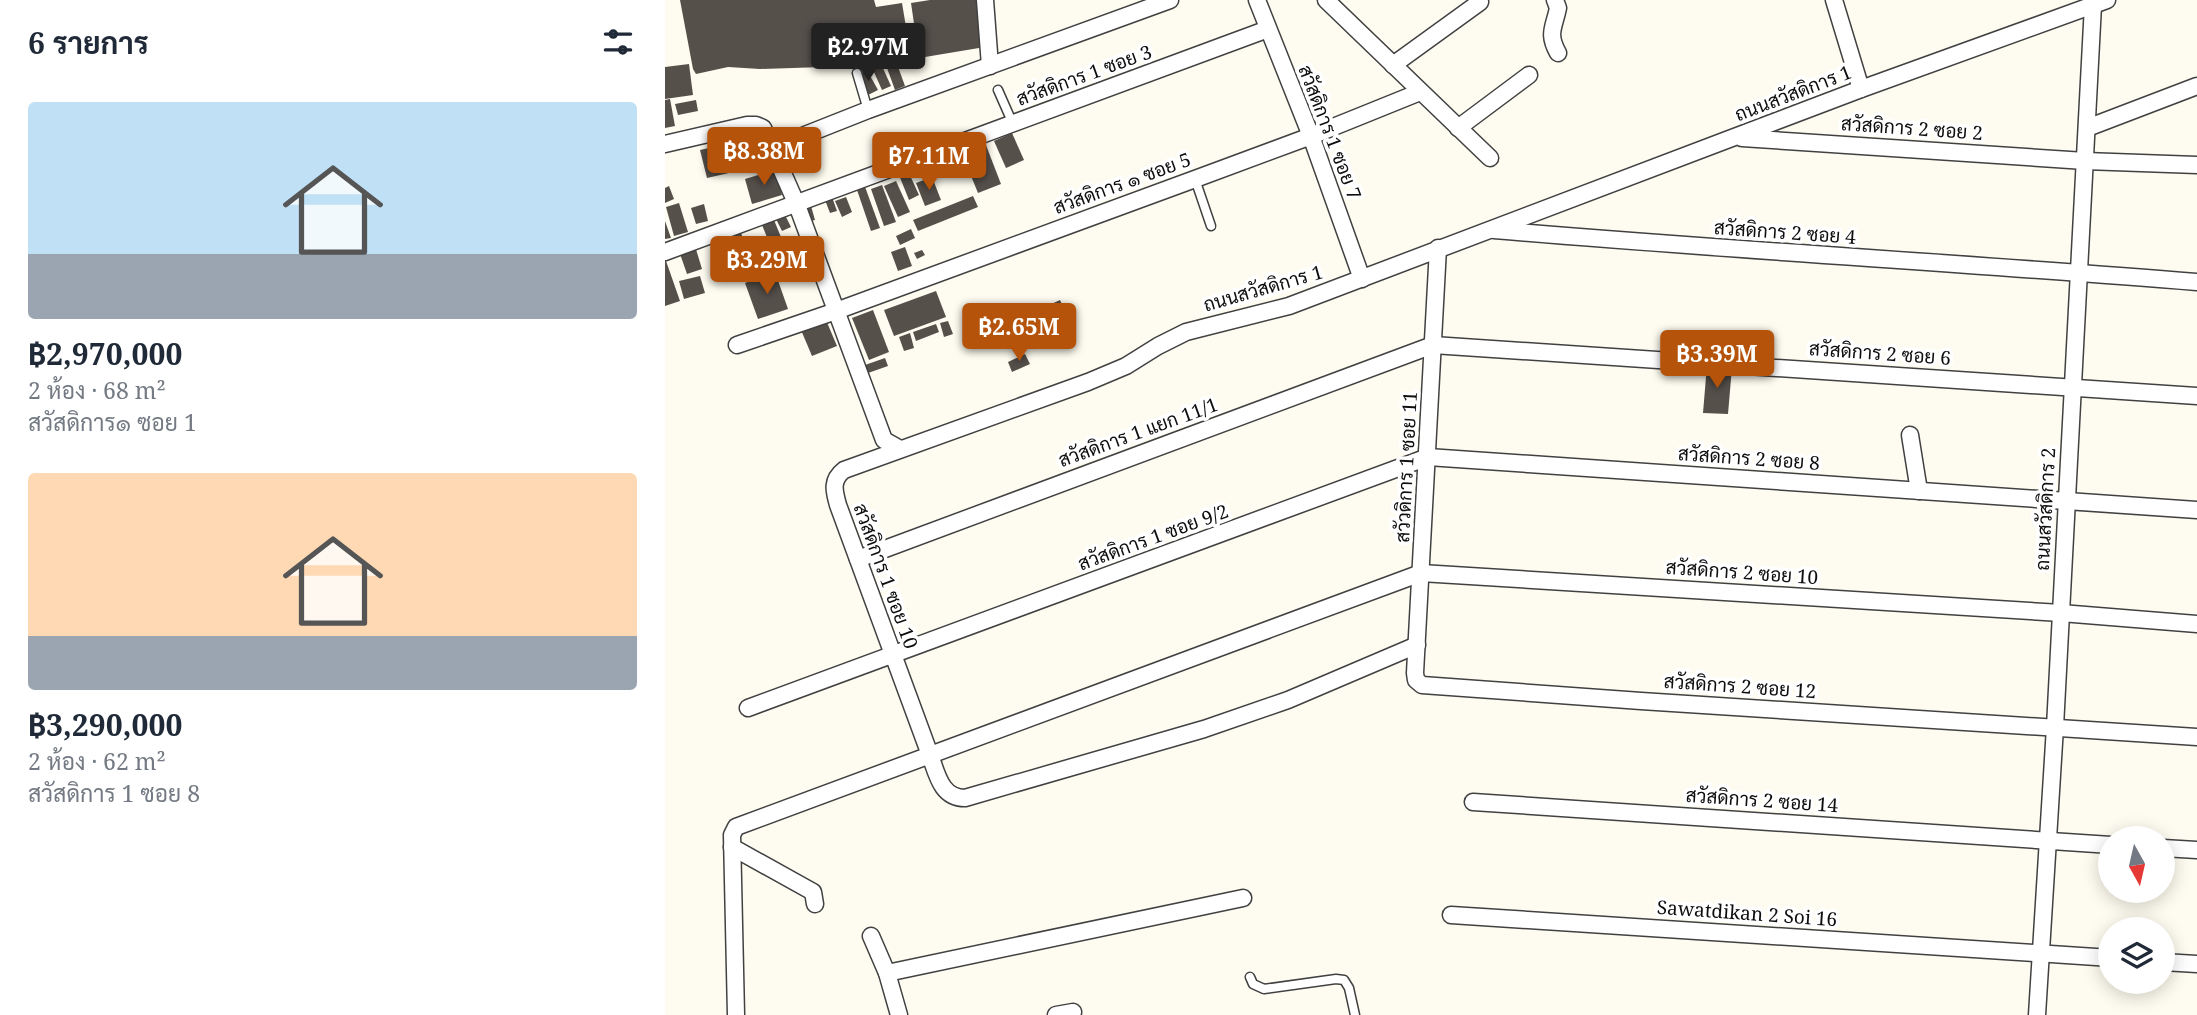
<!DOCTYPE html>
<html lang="th">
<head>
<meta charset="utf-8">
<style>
	body { margin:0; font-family:"Noto Serif",Sarabun,serif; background:#f6f6f7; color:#1f2937; height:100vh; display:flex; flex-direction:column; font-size:26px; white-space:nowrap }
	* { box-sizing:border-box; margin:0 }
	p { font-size:23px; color:#747a83 }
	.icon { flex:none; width:38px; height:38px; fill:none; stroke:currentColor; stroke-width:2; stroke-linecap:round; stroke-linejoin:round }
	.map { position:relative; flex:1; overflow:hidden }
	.side { display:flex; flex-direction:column; background:#fff; width:665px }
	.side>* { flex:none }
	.needle { width:46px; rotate:172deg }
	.controls { position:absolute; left:1433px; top:826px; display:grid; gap:14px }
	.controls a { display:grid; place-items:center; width:77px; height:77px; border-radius:50%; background:#fff; box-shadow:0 4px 18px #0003; font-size:35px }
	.price { position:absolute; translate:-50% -60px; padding:0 16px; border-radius:7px; background:#b45309; color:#fff; font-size:23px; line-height:46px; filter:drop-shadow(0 2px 4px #0008) }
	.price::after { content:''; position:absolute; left:50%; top:42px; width:21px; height:16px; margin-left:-10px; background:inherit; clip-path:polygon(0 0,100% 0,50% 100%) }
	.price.selected { background:#222; color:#fff }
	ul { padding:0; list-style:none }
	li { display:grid; align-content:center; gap:14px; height:371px; padding:0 28px }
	li span { display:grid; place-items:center; height:217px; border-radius:7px; color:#555 }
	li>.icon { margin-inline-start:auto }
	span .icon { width:126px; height:126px; fill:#fffc; stroke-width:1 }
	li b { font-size:30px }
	h2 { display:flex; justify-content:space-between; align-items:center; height:84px; padding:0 28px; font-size:30px }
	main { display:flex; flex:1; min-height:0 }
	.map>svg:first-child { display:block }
</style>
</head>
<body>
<main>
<section class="side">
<h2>6 รายการ<svg class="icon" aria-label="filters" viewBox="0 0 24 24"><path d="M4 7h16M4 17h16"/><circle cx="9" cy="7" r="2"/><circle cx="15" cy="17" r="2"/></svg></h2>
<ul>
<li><span style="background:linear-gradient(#bfe0f5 70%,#9aa5b1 0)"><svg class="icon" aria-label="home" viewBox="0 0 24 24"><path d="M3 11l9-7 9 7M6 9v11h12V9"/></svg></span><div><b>฿2,970,000</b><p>2 ห้อง · 68 m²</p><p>สวัสดิการ๑ ซอย 1</p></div></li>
<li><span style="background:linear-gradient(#ffd9b3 75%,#9aa5b1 0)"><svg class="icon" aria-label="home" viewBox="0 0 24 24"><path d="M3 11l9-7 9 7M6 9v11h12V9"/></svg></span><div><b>฿3,290,000</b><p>2 ห้อง · 62 m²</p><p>สวัสดิการ 1 ซอย 8</p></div></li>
</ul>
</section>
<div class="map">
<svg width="1532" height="1015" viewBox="0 0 1532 1015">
	<rect width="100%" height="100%" fill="#fefcf0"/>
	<g fill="#56504b">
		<path d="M15 0H209L211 7 237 3 242 33 217 37 221 59 220 65 95 69 63 67 31 74 28 69Z"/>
		<path d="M265 0H312L320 47 254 58 246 3Z"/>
		<path d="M24 64 28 95 0 99V67Z"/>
		<path d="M232 64 240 86 230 90 222 68Z"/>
		<path d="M217 66 226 86 217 90 208 70Z"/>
		<path d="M202 70 213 90 203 95 193 75Z"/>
		<path d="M5 99 10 126 0 128V100Z"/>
		<path d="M31 100 33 111 13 115 10 104Z"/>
		<path d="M347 133 359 160 341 168 329 141Z"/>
		<path d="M92 137 99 165 42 178 35 150Z"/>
		<path d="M143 137 150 152 122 165 115 150Z"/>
		<path d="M319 140 336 184 313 193 295 149Z"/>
		<path d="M110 170 117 195 87 204 80 179Z"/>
		<path d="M243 171 254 195 244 200 234 175Z"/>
		<path d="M267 177 276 200 260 206 251 183Z"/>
		<path d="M231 181 245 212 233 217 219 186Z"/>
		<path d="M199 184 215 228 206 231 191 187Z"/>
		<path d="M217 185 231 222 219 226 206 189Z"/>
		<path d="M4 186 9 199 0 203V188Z"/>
		<path d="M308 196 313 207 253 231 248 220Z"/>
		<path d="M167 197 172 211 165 213 160 200Z"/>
		<path d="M181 197 187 212 177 217 170 201Z"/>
		<path d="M14 203 23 232 9 236 1 207Z"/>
		<path d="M39 204 43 221 31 224 26 208Z"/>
		<path d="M146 206 150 220 142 222 139 207Z"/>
		<path d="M120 215 126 227 117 231 111 219Z"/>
		<path d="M109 220 118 242 106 247 97 225Z"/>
		<path d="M0 221 6 238 0 239Z"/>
		<path d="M246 229 250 238 235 245 231 236Z"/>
		<path d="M76 233 91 273 78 278 63 238Z"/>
		<path d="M97 239 106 267 94 271 85 243Z"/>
		<path d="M127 244 131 254 111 263 107 252Z"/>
		<path d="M30 246 37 269 22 274 14 251Z"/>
		<path d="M240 247 247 266 233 271 226 252Z"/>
		<path d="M257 250 260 255 252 259 249 253Z"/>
		<path d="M0 258 15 301 0 306Z"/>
		<path d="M110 272 123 309 93 319 80 283Z"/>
		<path d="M35 276 40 293 19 299 14 281Z"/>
		<path d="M271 291 281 317 229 336 219 310Z"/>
		<path d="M395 300 403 317 391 323 382 306Z"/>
		<path d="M208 310 224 352 204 360 187 318Z"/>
		<path d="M161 320 172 346 147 356 136 330Z"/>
		<path d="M283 321 288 334 279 337 275 323Z"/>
		<path d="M271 324 274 332 251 341 248 332Z"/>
		<path d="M245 333 249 348 239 351 234 337Z"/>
		<path d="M360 354 365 364 347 372 343 362Z"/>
		<path d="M220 358 223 366 203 373 200 365Z"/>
		<path d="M1042 365 1067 367 1063 414 1038 413Z"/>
	</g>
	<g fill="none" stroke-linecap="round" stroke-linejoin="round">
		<g stroke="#414141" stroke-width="11">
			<g id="lane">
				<path d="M192 73 203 110"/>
				<path d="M333 90 348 124"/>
				<path d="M530 179 546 226"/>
				<path d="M585 977 588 984 599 989 671 979 679 980 684 988 690 1015"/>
			</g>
		</g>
		<g stroke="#414141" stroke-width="19">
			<g id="street">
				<path d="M320 0 325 66"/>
				<path d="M592 0 646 136 697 279"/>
				<path d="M661 0 825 158"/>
				<path d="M890 0 893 8C889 28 882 33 893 53"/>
				<path d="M1169 0 1196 89"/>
				<path d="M728 65 815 2"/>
				<path d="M793 128 864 75"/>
				<path d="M1422 128 1532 86"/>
				<path d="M1077 138 1420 161 1532 165"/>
				<path d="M0 144 82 125H91L98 128 132 205 219 440 235 449"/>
				<path d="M107 148 203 110 505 0"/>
				<path d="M829 230C1063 250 1298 263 1532 282"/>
				<path d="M773 248 750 673 751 680 757 685 976 701 1532 737"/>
				<path d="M0 252 603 29"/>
				<path d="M72 345 171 311 530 179 646 136 755 92"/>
				<path d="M1245 435 1254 491"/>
				<path d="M193 559 768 345 1532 396"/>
				<path d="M752 645 623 700 539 729 300 798C276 798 272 774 265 755L173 505C169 491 166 480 179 470L423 382 461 366 493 346 521 332 624 306 1196 89 1442 0"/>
				<path d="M83 708 763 457 1532 510"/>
				<path d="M808 802 1446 845"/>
				<path d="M67 847 148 892 150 904"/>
				<path d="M1498 848 1532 850"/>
				<path d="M786 915 1446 958"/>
				<path d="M206 936 222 973 234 1015"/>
				<path d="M1498 962 1532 964"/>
				<path d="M222 973 578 898"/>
				<path d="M71 1015 67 835 71 827 756 573 1396 613 1532 624"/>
				<path d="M391 1015 408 1012"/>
				<path d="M1372 1015 1390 727 1428 5"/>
			</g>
		</g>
		<use href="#lane" stroke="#fff" stroke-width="8"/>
		<use href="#street" stroke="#fff" stroke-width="16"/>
	</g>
	<g text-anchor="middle" stroke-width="7" stroke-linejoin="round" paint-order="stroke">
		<g font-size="19" fill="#0e0e0e" stroke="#fff">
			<text transform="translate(419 75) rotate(-20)" y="7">สวัสดิการ 1 ซอย 3</text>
			<text transform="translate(1128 93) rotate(-21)" y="7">ถนนสวัสดิการ 1</text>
			<text transform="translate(1247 128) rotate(4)" y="7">สวัสดิการ 2 ซอย 2</text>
			<text transform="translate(665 132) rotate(69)" y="7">สวัสดิการ 1 ซอย 7</text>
			<text transform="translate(457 183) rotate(-20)" y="7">สวัสดิการ ๑ ซอย 5</text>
			<text transform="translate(1120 232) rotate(4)" y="7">สวัสดิการ 2 ซอย 4</text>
			<text transform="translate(598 288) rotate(-16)" y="7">ถนนสวัสดิการ 1</text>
			<text transform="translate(1215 353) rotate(4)" y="7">สวัสดิการ 2 ซอย 6</text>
			<text transform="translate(473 432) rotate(-20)" y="7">สวัสดิการ 1 แยก 11/1</text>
			<text transform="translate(1084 458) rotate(4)" y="7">สวัสดิการ 2 ซอย 8</text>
			<text transform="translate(741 467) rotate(-87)" y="7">สวัวดิการ 1 ซอย 11</text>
			<text transform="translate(1380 509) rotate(-87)" y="7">ถนนสวัสดิการ 2</text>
			<text transform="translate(488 537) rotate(-20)" y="7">สวัสดิการ 1 ซอย 9/2</text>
			<text transform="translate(1077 572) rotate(4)" y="7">สวัสดิการ 2 ซอย 10</text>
			<text transform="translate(221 576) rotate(70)" y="7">สวัสดิการ 1 ซอย 10</text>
			<text transform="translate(1075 686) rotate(4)" y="7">สวัสดิการ 2 ซอย 12</text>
			<text transform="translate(1097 800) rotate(4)" y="7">สวัสดิการ 2 ซอย 14</text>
			<text transform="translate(1082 913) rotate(4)" y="7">Sawatdikan 2 Soi 16</text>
		</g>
	</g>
</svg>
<div class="controls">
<a><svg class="needle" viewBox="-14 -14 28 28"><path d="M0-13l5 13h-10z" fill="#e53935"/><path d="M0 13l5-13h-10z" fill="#747a83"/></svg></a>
<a><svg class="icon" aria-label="layers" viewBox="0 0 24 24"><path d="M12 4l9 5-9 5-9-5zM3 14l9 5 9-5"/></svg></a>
</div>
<b class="price selected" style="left:203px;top:83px">฿2.97M</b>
<b class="price" style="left:99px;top:187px">฿8.38M</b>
<b class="price" style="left:264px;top:192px">฿7.11M</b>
<b class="price" style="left:102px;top:296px">฿3.29M</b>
<b class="price" style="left:354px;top:363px">฿2.65M</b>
<b class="price" style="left:1052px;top:390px">฿3.39M</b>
</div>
</main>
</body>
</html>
